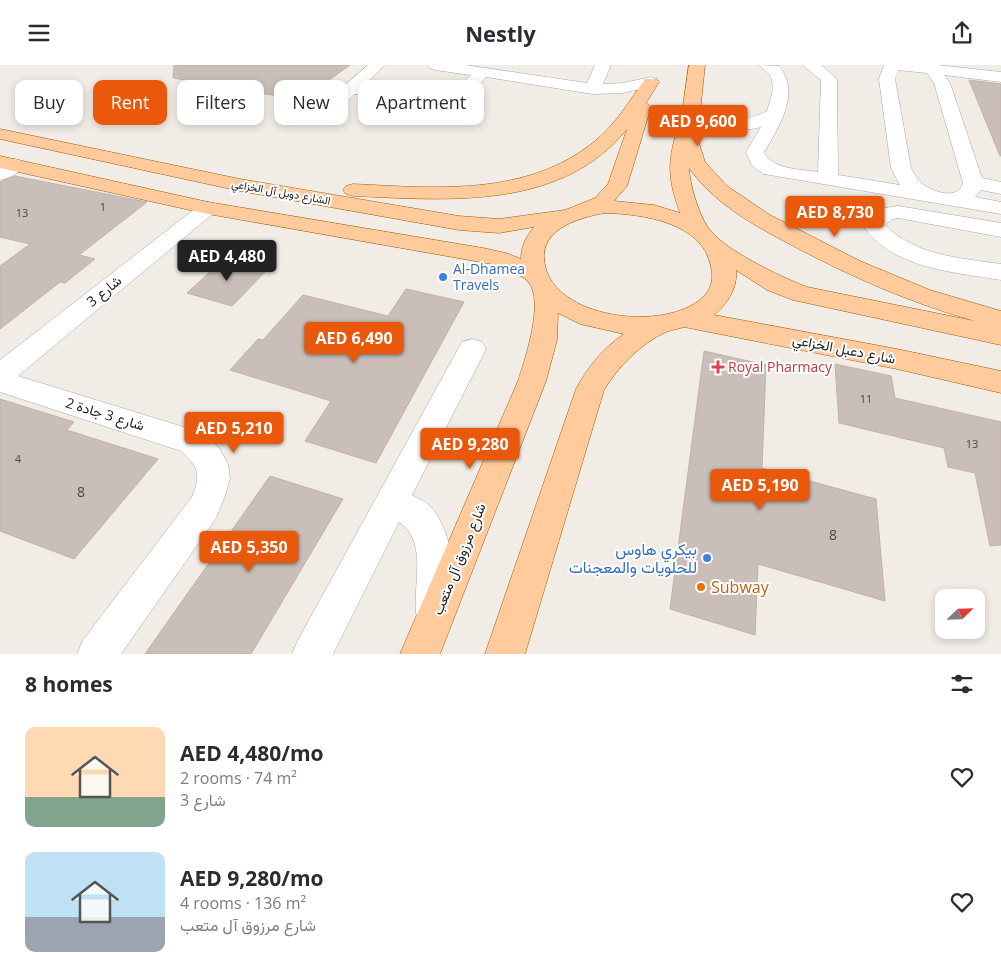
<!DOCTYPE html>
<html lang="en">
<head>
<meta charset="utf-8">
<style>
	body { margin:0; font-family:"Open Sans",Vazirmatn,sans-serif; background:#f7f7f7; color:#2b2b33; height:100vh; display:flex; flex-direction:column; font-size:19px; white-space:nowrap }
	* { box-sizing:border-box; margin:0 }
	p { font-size:16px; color:#7c7c81 }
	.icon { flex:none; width:28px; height:28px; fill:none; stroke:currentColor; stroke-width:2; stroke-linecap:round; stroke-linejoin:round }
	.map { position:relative; height:589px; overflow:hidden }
	.panel { display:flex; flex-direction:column; background:#fff; flex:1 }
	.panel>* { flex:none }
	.banner { position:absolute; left:15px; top:15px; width:500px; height:45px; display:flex; gap:10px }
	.needle { width:32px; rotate:67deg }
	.controls { position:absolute; left:935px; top:524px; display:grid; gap:10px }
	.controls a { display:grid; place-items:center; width:50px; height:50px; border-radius:10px; background:#fff; box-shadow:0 2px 8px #0003; font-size:25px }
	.price { position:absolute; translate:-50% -42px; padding:0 11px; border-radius:5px; background:#ea580c; color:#fff; font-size:16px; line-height:32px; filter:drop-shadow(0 1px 2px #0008) }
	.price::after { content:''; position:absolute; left:50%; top:30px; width:15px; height:11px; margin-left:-8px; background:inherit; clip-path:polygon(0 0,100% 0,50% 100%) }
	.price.on { background:#222; color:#fff }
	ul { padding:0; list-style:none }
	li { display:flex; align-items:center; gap:15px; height:125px; padding:0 25px }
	li span { display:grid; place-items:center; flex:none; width:140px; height:100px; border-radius:10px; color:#555 }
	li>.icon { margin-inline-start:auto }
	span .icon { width:60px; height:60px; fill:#fffc; stroke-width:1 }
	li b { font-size:21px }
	h2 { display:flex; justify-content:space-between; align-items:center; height:60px; padding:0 25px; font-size:21px }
	.tag { padding:0 18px; border-radius:10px; background:#fff; box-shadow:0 2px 8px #0003; font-size:18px; line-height:45px }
	.tag.on { background:#ea580c; color:#fff }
	header { display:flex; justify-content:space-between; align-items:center; height:65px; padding:0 25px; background:#fff; font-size:22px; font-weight:700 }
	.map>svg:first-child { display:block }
</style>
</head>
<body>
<header><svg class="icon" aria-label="menu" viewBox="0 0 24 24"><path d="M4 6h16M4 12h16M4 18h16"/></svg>Nestly<svg class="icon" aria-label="share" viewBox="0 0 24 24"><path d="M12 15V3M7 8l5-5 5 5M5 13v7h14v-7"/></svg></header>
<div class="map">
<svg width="1001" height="589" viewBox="0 0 1001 589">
	<rect width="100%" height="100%" fill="#f1ece5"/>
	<g fill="#c9beb8" stroke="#c4b1a7">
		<path d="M174 0H350L301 35 173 13Z"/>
		<path d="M969 15 1001 19V91H1000Z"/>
		<path d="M15 111 147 137 79 190 95 194 65 218 60 217 0 264V201L30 179 0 172V117Z"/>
		<path d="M224 194 267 205 232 241 187 228Z"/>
		<path d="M406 224 464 237 376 398 305 376 331 336 230 305 258 274 263 275 303 230 388 251Z"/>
		<path d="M704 286 766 300 762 403 876 434 885 536 758 499 755 570 670 544Z"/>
		<path d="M835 299 891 311 895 333 1001 357V480L990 481 975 408 948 402 944 383 839 358Z"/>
		<path d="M0 334 74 357 67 365 158 394 74 494 0 466Z"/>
		<path d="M270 411 343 434 251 589H145Z"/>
	</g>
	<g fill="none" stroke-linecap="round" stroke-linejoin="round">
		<g stroke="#a7a7a7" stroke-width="1">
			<g id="minor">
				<path d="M368 0H385L364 20 446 34 471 10 435 5 430 3 427 0H465L587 18 595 0H611L603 19 623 18 651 12 657 14 659 17 657 20 623 28 593 29 486 12 459 41 446 44 355 29 347 37H335L333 33 335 29Z"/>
				<path d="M759 0 779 1C801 27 779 63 764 87 772 105 801 104 818 107L821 15 802 0H821L837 14 838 110 900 120 891 103 879 14 884 0H937L1001 7V17L944 10 950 18 982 113 1001 117V129L981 125 975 132 1001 137V149L764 109 752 101 746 87 761 62C734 69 710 60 685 51L682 47 685 43C694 41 700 45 708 47 730 55 747 57 767 46 770 36 777 19 769 9 766 5 762 4 759 0ZM898 5 927 8 934 18 963 118C958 138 925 125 917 113 914 110 913 106 911 103L895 14Z"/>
				<path d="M15 94 22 96 25 100C19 108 9 113 0 115V101Z"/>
				<path d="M208 137 215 139 219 143 215 147 18 311 203 368 219 383 228 399 230 413 225 431 216 453 121 589H77L83 575 192 432C201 408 199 403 181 386L0 327V295L201 139Z"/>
				<path d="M898 141 1001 158V172L898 153 891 155 885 160C916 191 960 193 1001 199V215C954 207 893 204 863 161 870 145 882 143 898 141Z"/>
				<path d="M472 274 482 277 486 284 412 430C419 434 427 437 432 443 454 470 462 531 448 562L435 568 422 562C420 558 417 553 416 548 413 518 428 477 399 457L333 589H292L298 575 458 284 462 277Z"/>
			</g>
		</g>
		<g stroke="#9c5900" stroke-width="1">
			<path id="major" d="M689 0H705L700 47 695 65 705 97 727 121 770 150 860 196 930 225 1001 246V280L793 235 767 225 736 205C738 223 727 239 714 250L897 284 1001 306V328L897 304 684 262C678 264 671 265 666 267 640 279 618 302 604 325L525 589H485L576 324C588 302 603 283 624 269L580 259 558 248 557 275 546 316 440 589H400L518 316C525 294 548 228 524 213 515 207 502 203 492 199L208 149 0 103V91L208 137 483 183 506 188 521 194C521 181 526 172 534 162L499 168 459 165 240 126 0 74V64L240 114 459 151 499 154 565 145 595 133 608 119 627 64C561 146 447 135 353 131L346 129 343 125 346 121 353 119C436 123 527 132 595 76 616 59 630 35 645 14H657L659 17 646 38 651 42 627 121 614 136 654 140 680 148C668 114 667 99 677 65L676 61 682 47ZM689 103C716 141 759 163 799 184 856 214 914 239 975 256L807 222C781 212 721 184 707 161 698 147 690 120 689 103ZM605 148C642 149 703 157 711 202 714 214 711 225 702 233 666 266 561 255 546 204 534 166 576 153 605 148Z"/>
		</g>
		<use href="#minor" fill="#fff" fill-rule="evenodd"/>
		<use href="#major" fill="#ffcb9d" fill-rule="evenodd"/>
	</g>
	<g fill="#3f7fe0" stroke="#fff" stroke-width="2">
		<circle cx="443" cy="212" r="5"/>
		<circle cx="707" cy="493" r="5"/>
	</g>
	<path fill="#e0444e" stroke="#fff" stroke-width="2" d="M715.5 294.5h5v5h5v5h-5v5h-5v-5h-5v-5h5z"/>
	<circle fill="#e8710a" stroke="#fff" stroke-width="2" cx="701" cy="522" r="5"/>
	<g text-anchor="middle" stroke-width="4" stroke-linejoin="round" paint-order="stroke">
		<g font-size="11" fill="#202020" stroke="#fff">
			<text transform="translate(281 127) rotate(10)" y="4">الشارع دوبل آل الخزاعي</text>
		</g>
		<g font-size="11" fill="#4a4846">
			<text x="103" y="146">1</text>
			<text x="22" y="152">13</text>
			<text x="866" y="338">11</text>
			<text x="972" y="383">13</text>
			<text x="18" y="398">4</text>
		</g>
		<g font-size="14" fill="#366cbe" stroke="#fff" text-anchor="start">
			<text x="453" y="209">Al-Dhamea<tspan x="453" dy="16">Travels</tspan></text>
		</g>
		<g font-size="14" fill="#202020" stroke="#fff">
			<text transform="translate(104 226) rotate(-39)" y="5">شارع 3</text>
			<text transform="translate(844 284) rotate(11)" y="5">شارع دعبل الخزاعي</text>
			<text transform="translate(105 349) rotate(17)" y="5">شارع 3 جادة 2</text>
			<text transform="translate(459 494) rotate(-68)" y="5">شارع مرزوق آل متعب</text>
		</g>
		<g font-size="14" fill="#be3a42" stroke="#fff" text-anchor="start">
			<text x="728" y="307">Royal Pharmacy</text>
		</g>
		<g font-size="14" fill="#4a4846">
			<text x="81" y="432">8</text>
			<text x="833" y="475">8</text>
		</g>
		<g font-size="16" fill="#366cbe" stroke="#fff" text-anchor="end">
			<text x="697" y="490">بيكري هاوس<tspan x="697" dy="18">للحلويات والمعجنات</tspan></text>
		</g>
		<g font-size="16" fill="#c56008" stroke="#fff" text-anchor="start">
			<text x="711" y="528">Subway</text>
		</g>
	</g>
</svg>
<div class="controls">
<a><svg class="needle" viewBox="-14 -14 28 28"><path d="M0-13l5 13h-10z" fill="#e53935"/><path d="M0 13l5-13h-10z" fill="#7c7c81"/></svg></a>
</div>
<b class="price" style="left:698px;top:82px">AED 9,600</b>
<b class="price" style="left:835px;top:173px">AED 8,730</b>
<b class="price on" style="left:227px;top:217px">AED 4,480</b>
<b class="price" style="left:354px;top:299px">AED 6,490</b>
<b class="price" style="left:234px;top:389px">AED 5,210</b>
<b class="price" style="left:470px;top:405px">AED 9,280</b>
<b class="price" style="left:760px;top:446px">AED 5,190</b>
<b class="price" style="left:249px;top:508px">AED 5,350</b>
<div class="banner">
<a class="tag">Buy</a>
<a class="tag on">Rent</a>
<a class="tag">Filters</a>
<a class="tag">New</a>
<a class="tag">Apartment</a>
</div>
</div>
<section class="panel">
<h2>8 homes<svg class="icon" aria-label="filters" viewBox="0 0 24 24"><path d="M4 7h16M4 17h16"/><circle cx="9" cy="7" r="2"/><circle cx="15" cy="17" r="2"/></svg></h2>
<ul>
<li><span style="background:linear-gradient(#ffd9b3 70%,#7fa58c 0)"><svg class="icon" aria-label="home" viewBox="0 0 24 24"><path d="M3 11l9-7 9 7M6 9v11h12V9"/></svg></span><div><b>AED 4,480/mo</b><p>2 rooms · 74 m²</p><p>شارع 3</p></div><svg class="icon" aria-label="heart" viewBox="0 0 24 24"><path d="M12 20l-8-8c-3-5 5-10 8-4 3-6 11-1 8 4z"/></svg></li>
<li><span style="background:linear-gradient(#bfe0f5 65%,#9aa5b1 0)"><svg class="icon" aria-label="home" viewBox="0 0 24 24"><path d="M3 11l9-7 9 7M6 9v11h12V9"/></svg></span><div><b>AED 9,280/mo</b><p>4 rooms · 136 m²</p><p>شارع مرزوق آل متعب</p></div><svg class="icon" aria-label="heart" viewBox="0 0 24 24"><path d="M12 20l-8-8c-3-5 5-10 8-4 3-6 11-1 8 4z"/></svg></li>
</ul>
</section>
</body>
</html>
